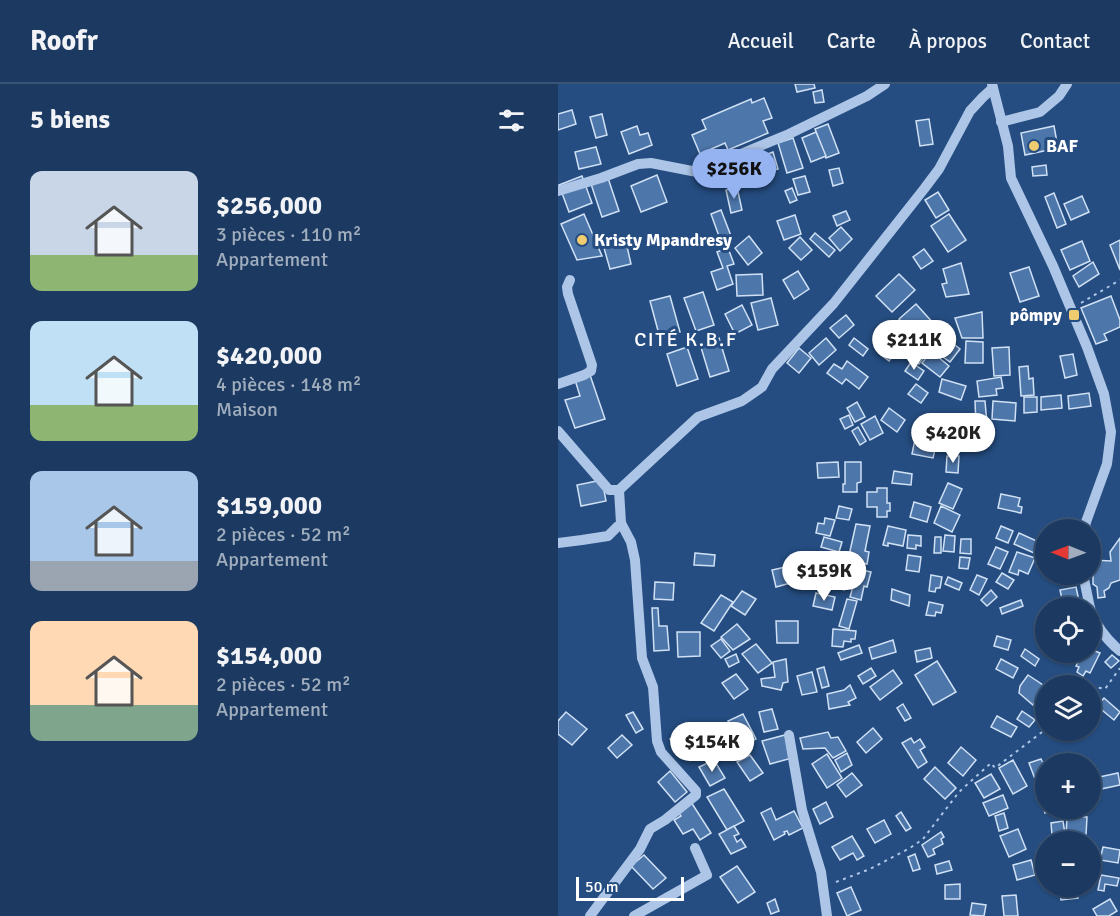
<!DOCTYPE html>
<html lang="fr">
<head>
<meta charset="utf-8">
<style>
	body { margin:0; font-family:Signika,sans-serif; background:#29456a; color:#f1f3f6; height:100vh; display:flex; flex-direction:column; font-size:22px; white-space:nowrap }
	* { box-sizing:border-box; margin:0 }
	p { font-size:20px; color:#a0adbd }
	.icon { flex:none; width:33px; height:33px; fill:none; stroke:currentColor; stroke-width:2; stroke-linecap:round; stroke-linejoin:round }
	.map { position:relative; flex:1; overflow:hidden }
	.drawer { display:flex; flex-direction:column; background:#1c3a61; width:558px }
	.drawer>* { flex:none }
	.needle { width:39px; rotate:271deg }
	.controls { position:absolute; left:477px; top:435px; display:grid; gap:12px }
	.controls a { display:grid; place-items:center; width:66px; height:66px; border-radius:50%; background:#1c3a61; box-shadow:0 2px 4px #0004,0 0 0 2px #3a5476; font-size:30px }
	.scale { position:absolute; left:18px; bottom:15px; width:108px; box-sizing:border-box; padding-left:6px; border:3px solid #fff; border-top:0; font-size:16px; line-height:21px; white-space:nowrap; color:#fff; -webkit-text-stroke:4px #254d81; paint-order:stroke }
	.price { position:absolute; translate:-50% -51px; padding:0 14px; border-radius:21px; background:#fff; color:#222; font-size:20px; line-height:39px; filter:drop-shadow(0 2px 3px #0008) }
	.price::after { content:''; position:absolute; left:50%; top:36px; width:18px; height:14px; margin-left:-9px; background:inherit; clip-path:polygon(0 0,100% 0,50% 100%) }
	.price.on { background:#95b2f1; color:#111 }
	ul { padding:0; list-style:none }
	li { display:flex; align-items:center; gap:18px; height:150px; padding:0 30px }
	li span { display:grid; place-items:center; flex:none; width:168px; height:120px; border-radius:12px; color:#555 }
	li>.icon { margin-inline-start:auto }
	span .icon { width:72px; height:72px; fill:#fffc; stroke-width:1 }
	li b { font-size:26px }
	h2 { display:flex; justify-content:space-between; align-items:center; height:72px; padding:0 30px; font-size:26px }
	header { display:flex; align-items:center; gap:36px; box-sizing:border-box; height:84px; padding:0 30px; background:#1c3a61; border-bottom:2px solid #3a5476 }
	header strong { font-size:28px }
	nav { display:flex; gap:33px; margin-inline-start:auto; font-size:21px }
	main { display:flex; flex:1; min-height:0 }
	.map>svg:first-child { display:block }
</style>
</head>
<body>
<header>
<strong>Roofr</strong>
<nav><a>Accueil</a><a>Carte</a><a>À propos</a><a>Contact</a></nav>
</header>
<main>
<section class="drawer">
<h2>5 biens<svg class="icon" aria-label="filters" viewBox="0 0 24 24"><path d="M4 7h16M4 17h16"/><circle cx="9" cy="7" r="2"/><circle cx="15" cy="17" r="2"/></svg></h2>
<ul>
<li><span style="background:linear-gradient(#c9d6e8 70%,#8fb573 0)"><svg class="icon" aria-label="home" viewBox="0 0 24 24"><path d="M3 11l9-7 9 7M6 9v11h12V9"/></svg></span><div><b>$256,000</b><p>3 pièces · 110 m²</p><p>Appartement</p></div></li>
<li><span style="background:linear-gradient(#bfe0f5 70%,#8fb573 0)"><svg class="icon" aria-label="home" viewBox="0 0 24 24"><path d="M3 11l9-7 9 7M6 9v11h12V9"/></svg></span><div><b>$420,000</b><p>4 pièces · 148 m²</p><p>Maison</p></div></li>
<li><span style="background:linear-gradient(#a9c7e8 75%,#9aa5b1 0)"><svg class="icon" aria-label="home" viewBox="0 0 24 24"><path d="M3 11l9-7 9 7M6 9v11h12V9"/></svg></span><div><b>$159,000</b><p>2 pièces · 52 m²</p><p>Appartement</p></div></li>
<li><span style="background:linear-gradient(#ffd9b3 70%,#7fa58c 0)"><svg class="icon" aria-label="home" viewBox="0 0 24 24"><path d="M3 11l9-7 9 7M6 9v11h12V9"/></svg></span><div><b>$154,000</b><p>2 pièces · 52 m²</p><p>Appartement</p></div></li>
</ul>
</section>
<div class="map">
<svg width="562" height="832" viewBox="0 0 562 832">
	<rect width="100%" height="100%" fill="#254d81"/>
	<g fill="#4d76aa" stroke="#d0e1f5" stroke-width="1.5">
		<path d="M237 0H256L257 4 239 8Z"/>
		<path d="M264 6 266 18 257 19 255 8Z"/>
		<path d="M206 14 214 34 205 37 210 49 170 66 167 59 142 70 134 51 148 45 144 36 193 15 194 19Z"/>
		<path d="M14 26 18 40 0 46V30Z"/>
		<path d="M44 30 49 51 38 54 32 33Z"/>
		<path d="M371 35 375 60 362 62 358 37Z"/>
		<path d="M270 40 281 69 268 74 257 45Z"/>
		<path d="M79 42 82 51 90 49 94 61 71 70 63 48Z"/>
		<path d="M496 42 500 64 467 71 463 49Z"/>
		<path d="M258 48 268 72 253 78 244 54Z"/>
		<path d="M235 54 245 84 229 89 220 59Z"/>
		<path d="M38 63 43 80 21 85 17 68Z"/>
		<path d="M215 68 220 85 212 87 207 71Z"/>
		<path d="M176 79 183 95 165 102 159 86Z"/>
		<path d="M488 81 489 91 475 92 474 83Z"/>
		<path d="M281 84 285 99 275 102 271 86Z"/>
		<path d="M99 91 109 118 83 128 73 102Z"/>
		<path d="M24 92 34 119 11 128 1 101Z"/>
		<path d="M247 92 252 108 240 111 235 95Z"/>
		<path d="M50 94 61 127 44 133 33 100Z"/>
		<path d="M179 103 184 126 173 129 168 106Z"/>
		<path d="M234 104 239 116 232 119 227 107Z"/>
		<path d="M380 108 391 126 378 134 367 116Z"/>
		<path d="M496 109 508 140 499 144 487 113Z"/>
		<path d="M524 112 531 128 513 136 506 120Z"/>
		<path d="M163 126 173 152 162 155 153 130Z"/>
		<path d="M288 127 292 136 279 142 275 132Z"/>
		<path d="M26 130 44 172 19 176 3 140Z"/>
		<path d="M391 130 408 156 390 168 373 142Z"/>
		<path d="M237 131 243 150 226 156 219 137Z"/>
		<path d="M283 143 294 155 282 167 271 154Z"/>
		<path d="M257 149 277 166 271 173 252 155Z"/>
		<path d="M191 152 204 169 190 181 177 164Z"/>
		<path d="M242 153 254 166 243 176 231 164Z"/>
		<path d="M562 156V186L552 161Z"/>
		<path d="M524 157 532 177 512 186 503 166Z"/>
		<path d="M68 158 73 180 52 185 46 164Z"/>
		<path d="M170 164 176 180 169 182 175 200 159 206 153 188 165 184 159 168Z"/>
		<path d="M366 165 375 177 363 185 355 173Z"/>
		<path d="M535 178 541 190 521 203 515 192Z"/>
		<path d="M403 179 411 210 388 213 384 200 389 199 385 185Z"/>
		<path d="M471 183 481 212 462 218 452 189Z"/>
		<path d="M240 187 251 205 236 215 225 196Z"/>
		<path d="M204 190 205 211 179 212 178 191Z"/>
		<path d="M341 190 357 206 334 228 318 212Z"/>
		<path d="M145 208 156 241 138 247 126 214Z"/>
		<path d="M112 212 122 248 102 254 92 217Z"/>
		<path d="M553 212 562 236V243L546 250 549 256 538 260 523 224Z"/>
		<path d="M213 214 220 241 200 246 193 219Z"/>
		<path d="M358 220 376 240 359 255 341 235Z"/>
		<path d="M184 221 194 241 177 250 167 230Z"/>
		<path d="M424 228 425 254H404L397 234Z"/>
		<path d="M288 231 296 241 281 254 272 244Z"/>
		<path d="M161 254 171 287 152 293 142 260Z"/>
		<path d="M268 254 278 266 261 281 251 269Z"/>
		<path d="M296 254 310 265 305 272 291 261Z"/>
		<path d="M391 256 402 265 392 278 381 270Z"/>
		<path d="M408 257 425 258V279H407Z"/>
		<path d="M352 259 368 270 361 280 346 269Z"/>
		<path d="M328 262 337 268 331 277 322 270Z"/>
		<path d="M129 263 140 295 119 302 109 270Z"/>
		<path d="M451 263 452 291 436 292 434 264Z"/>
		<path d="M241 264 253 274 241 289 229 279Z"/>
		<path d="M373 267 391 282 382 293 364 279Z"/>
		<path d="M515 270 519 291 507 294 502 272Z"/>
		<path d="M289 277 310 293 301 305 288 295 284 300 269 289 276 280 284 285Z"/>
		<path d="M353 278 366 287 360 296 347 287Z"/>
		<path d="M470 282 471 295 475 294 476 311 463 312 461 283Z"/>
		<path d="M32 291 47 335 17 344 7 316 22 312 17 296Z"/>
		<path d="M443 293 445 304 438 305 439 311 421 313 419 297Z"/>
		<path d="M384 295 408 302 403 316 381 308Z"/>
		<path d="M358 300 370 309 363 319 350 310Z"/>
		<path d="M531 309 533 322 511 325 510 312Z"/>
		<path d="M503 311 504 324 483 326V313Z"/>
		<path d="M466 313H479V328L466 329Z"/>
		<path d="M417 317H427L429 340 418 341Z"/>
		<path d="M435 317 458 319 457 337 434 335Z"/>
		<path d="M299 318 307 333 297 338 289 324Z"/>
		<path d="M331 324 347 336 339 348 323 336Z"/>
		<path d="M291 331 295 341 287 345 282 335Z"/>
		<path d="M317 332 325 349 312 356 303 340Z"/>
		<path d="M300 343 308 357 302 361 294 347Z"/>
		<path d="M359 345 381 349 375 374 354 370Z"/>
		<path d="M389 372H401L400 389 388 388Z"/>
		<path d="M280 378 281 393 260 394 259 379Z"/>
		<path d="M287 378H303V398L299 399V408H285V400H287Z"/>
		<path d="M336 387 354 390 353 401 334 399Z"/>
		<path d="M44 396 48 417 23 422 19 401Z"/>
		<path d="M390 399 404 405 395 425 381 419Z"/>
		<path d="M319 404H329V419H332V427H329V433H319V423H309V408H319Z"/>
		<path d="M443 410 462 414 460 422 464 423 463 429 440 424Z"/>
		<path d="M356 418 373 423 369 438 352 433Z"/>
		<path d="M281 422 294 425 291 436 278 434Z"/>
		<path d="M383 422 402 431 394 448 376 439Z"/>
		<path d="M267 434 277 436 272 452 258 449 260 439 266 440Z"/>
		<path d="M298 440 312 442 307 467 311 468 309 480 290 476Z"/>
		<path d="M330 442 348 446 345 462 330 459V462L325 461Z"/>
		<path d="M443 442 455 447 450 459 438 454Z"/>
		<path d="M461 449 481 458 476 469 456 460Z"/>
		<path d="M350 451 363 452V462L358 461V465L349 464Z"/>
		<path d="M387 451 397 452 396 468 385 467Z"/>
		<path d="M266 453 284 458 281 468 263 463Z"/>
		<path d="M377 453H383V469H376Z"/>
		<path d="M562 454V496L553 499 551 504 546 507 547 513 540 514 539 503 535 500V476L553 477 552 468Z"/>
		<path d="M403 455H413V470L402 469Z"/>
		<path d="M438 463 450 468 442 485 430 480Z"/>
		<path d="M459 468 477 474 470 490 461 486 460 491 451 488Z"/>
		<path d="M137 469 157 471 156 482 136 481Z"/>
		<path d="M350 471 363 473 361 488 348 486Z"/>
		<path d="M402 473 412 474 410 485 401 484Z"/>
		<path d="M232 482 236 498 218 503 214 486Z"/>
		<path d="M300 485 313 488 309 503 306 502 303 516 292 513Z"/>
		<path d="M279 486 292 491 286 506 273 501Z"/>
		<path d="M444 489 456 496 450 505 438 498Z"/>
		<path d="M373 491 384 493 382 504H378L377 508 371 507Z"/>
		<path d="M419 491 429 495 421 511 412 506Z"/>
		<path d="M390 493 404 499 401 506 387 500Z"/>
		<path d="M97 498 116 499 115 516 96 515Z"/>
		<path d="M518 503 521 517 512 519 510 513 504 515 502 506Z"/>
		<path d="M334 505 352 511 351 522 333 516Z"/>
		<path d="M433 506 439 513 429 522 423 516Z"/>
		<path d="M184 507 198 515 187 531 173 522Z"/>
		<path d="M258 509 277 513 274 526 255 522Z"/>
		<path d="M163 511 175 518 156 547 143 539Z"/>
		<path d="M289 515 299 517 291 545 281 542Z"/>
		<path d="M463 516 465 522 444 530 442 524Z"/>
		<path d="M371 518 385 521 383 529 378 528 377 532 368 531Z"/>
		<path d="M94 524H100L101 542H109L111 566 96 567Z"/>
		<path d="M218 537H240V559H219Z"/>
		<path d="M179 540 192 555 175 566 163 553Z"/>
		<path d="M275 545 298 547 297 555H293V558L286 557 285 563 274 562Z"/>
		<path d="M119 548H142V572L120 573Z"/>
		<path d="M439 552 453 556 450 566 436 562Z"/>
		<path d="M163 555 172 567 163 574 153 562Z"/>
		<path d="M335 556 338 568 314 575 311 564Z"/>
		<path d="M198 560 214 579 200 589 184 570Z"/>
		<path d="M301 561 304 569 283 576 280 569Z"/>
		<path d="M372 564 374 574 359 578 357 567Z"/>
		<path d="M467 565 481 575 477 582 463 572Z"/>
		<path d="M532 565 542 569 532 589 528 587 525 592 519 588 521 583 518 582 525 568H532Z"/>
		<path d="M178 570 181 578 171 583 167 575Z"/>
		<path d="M554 571 561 577 553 584 547 578Z"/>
		<path d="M228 575 230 598 225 599 223 606 204 602 203 595 217 593 215 578Z"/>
		<path d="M443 575 460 584 455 594 438 585Z"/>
		<path d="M379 577 398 608 375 621 357 591Z"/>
		<path d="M266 583 271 602 264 604 259 585Z"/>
		<path d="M313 584 318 592 305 600 300 592Z"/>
		<path d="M335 586 344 599 322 616 312 603Z"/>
		<path d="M254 588 259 608 244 611 239 592Z"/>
		<path d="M178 590 190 605 176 615 164 599Z"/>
		<path d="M470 591 488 603 479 613 475 621 461 609 462 602Z"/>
		<path d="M292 601 298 614 290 618 292 621 271 625 269 610 286 606Z"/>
		<path d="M546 614 562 628 556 636 539 622Z"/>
		<path d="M345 620 353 634 347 637 339 624Z"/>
		<path d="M214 625 220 645 206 648 201 628Z"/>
		<path d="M464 627 477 636 471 643 459 635Z"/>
		<path d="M8 628 29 645 14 661 0 650V637Z"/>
		<path d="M75 628 85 645 78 649 68 631Z"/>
		<path d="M185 630 198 655 183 662 170 637Z"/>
		<path d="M439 632 459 643 453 653 433 643Z"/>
		<path d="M315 644 324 655 308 669 299 658Z"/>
		<path d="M126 647 137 665 123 672 112 655Z"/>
		<path d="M270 648 273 654 280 653 288 667 275 674 267 664 245 665 242 654Z"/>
		<path d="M64 651 74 661 59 674 50 664Z"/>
		<path d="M227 651 234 674 212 680 204 657Z"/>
		<path d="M353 654 356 659 362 655 367 663 362 666 369 678 360 684 344 659Z"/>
		<path d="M403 663 418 676 405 692 390 679Z"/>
		<path d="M289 669 294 681 283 688 277 676Z"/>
		<path d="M269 670 284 694 269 704 254 680Z"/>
		<path d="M192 671 205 689 192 697 179 678Z"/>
		<path d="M483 675 488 685V700L480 703 471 679Z"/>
		<path d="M156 676 167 694 152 702 141 683Z"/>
		<path d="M455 676 469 702 455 710 441 684Z"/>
		<path d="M377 683 398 704 387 715 366 695Z"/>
		<path d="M112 687 129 708 117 718 100 698Z"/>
		<path d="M294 689 304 701 288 713 279 701Z"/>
		<path d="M560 689 562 701 543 705 541 693Z"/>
		<path d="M433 690 442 705 426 714 417 699Z"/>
		<path d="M166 705 186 737 169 746 149 713Z"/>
		<path d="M488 707V724H494L495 726 487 729 481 710Z"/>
		<path d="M445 711 450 724 431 732 425 719Z"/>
		<path d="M133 718 153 749 142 756 135 745 125 750 116 736 123 732 119 727Z"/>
		<path d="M268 718 275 733 262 740 255 725Z"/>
		<path d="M213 724 218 736 236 727 245 744 231 751 229 747 226 748 227 750 216 756 203 729Z"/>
		<path d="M343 728 353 744 348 747 338 732Z"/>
		<path d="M446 729 450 744 441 747 437 732Z"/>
		<path d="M509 732 529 733 528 751 515 750 514 753H508Z"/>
		<path d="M326 736 333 750 317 759 309 745Z"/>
		<path d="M505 737 507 750 494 751 493 739Z"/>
		<path d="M176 742 181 750 176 752 179 758 183 755 188 763 173 770 161 750Z"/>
		<path d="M460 745 468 765 451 773 442 752Z"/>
		<path d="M383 748 386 753 383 755 385 760 375 765 377 770 370 773 364 761Z"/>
		<path d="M294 752 306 772 299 776 295 769 282 776 274 763Z"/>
		<path d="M545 763 562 766 560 779 542 776Z"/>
		<path d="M357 770 362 785 355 787 350 773Z"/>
		<path d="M86 771 108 794 95 805 73 782Z"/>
		<path d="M473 776 477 791 459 796 455 781Z"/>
		<path d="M391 777 394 786 379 790 377 781Z"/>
		<path d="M179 782 197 808 180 819 162 793Z"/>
		<path d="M543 791 561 794 559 802 547 800 546 807 540 806Z"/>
		<path d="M402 800V815H387V801Z"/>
		<path d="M501 802H518L520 814 503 816Z"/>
		<path d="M293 803 303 826 289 832 279 809Z"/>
		<path d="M458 811 460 832H446L444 812Z"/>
		<path d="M217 815 221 827 213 830 209 819Z"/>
		<path d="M552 815 559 827 551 832H539L535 825Z"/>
		<path d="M414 819 428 821 426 832 412 831Z"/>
	</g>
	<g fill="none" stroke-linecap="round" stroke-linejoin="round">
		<g stroke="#adc6e7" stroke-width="2" stroke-dasharray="3 4.5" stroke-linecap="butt">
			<path d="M523 219 562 196"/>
			<path d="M532 613 537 603 547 605 562 584"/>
			<path d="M496 646 498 648 500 646"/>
			<path d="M278 798 312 785 352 764 365 755 401 708 433 679 437 684 488 645"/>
		</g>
		<g stroke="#adc6e7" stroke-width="10">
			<path d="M434 0 450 62 453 94 495 182 529 263 546 310 553 348 549 380 528 438 527 446"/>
			<path d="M443 38 482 28 501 12 509 0"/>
			<path d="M0 107 43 94 80 80 93 79 139 88 231 50 309 12 327 0"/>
			<path d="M0 300 26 291 33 287 34 281 10 210 9 203 12 196"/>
			<path d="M0 347 51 406H61"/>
			<path d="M0 459 24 456 50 452 63 439 61 406 140 333 184 317 204 303 214 285 276 219 366 105 381 85 412 27 425 13 435 4"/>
			<path d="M525 490 532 524"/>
			<path d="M532 524C539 543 547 554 562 567"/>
			<path d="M231 651 244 726 263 788 269 832"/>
			<path d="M32 832 82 765 92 745 107 736 138 711V707L103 668 99 657 95 603 84 574 77 476 73 458 63 439"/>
			<path d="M76 832 149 791 137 764"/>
		</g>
	</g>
	<g fill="#f0cc71" stroke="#254d81" stroke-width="2">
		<circle cx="476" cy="62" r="6"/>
		<circle cx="24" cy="156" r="6"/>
		<rect x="510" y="225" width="12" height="12" rx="3"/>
	</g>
	<g text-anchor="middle" stroke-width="6" stroke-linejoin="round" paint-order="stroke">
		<g font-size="18" font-weight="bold" fill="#fff" stroke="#254d81" text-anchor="start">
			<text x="488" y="68">BAF</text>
			<text x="36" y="162">Kristy Mpandresy</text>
			<text x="504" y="237" text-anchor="end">pômpy</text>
		</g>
		<g font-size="20" letter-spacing="1.5" fill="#fff" stroke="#254d81">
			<text x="128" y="262">CITÉ K.B.F</text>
		</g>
	</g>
</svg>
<div class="controls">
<a><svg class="needle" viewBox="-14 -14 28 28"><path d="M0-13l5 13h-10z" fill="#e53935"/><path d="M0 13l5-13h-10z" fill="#a0adbd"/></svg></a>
<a><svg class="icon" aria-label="locate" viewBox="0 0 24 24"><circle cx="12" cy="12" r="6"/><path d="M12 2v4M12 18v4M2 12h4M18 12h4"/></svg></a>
<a><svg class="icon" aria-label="layers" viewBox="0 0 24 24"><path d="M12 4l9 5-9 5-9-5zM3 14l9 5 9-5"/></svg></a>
<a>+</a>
<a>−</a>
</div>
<div class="scale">50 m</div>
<b class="price on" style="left:176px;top:116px">$256K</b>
<b class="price" style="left:356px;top:287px">$211K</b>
<b class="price" style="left:395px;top:380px">$420K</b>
<b class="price" style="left:266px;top:518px">$159K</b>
<b class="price" style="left:154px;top:689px">$154K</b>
</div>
</main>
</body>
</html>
